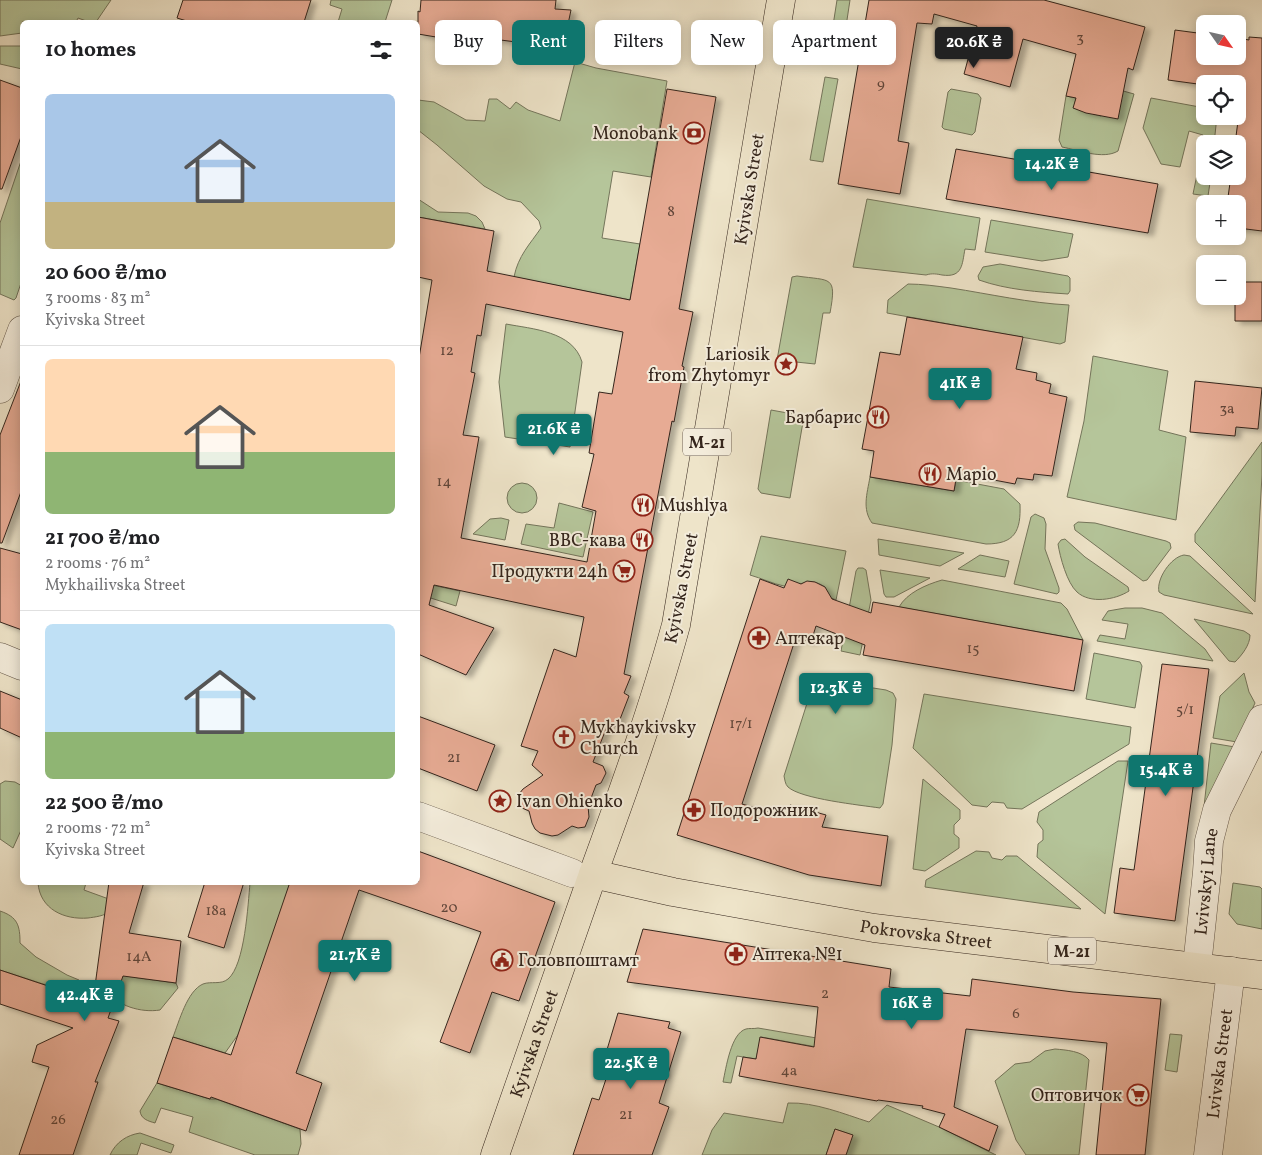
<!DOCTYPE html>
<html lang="en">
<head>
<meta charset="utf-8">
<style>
	body { margin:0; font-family:Vollkorn,serif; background:#f6f6f6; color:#202124; height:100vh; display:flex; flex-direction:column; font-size:19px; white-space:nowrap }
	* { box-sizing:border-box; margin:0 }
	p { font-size:16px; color:#757577 }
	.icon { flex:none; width:28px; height:28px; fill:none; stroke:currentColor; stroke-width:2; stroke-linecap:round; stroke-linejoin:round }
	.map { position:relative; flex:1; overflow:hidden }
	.side { position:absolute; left:20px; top:20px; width:400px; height:865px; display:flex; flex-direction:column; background:#fff; border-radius:8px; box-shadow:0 2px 12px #0003 }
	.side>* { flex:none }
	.guide { position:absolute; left:435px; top:20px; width:475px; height:45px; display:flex; gap:10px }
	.needle { width:32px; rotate:124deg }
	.buttons { position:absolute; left:1196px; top:15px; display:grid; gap:10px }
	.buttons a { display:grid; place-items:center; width:50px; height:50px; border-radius:8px; background:#fff; box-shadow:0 2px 12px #0003; font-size:25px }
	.price { position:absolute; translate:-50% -42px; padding:0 11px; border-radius:5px; background:#0f766e; color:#fff; font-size:16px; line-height:32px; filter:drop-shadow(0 1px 2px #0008) }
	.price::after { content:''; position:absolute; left:50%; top:30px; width:15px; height:11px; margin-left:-8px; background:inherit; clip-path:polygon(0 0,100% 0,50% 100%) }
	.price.on { background:#222; color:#fff }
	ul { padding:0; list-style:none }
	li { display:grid; align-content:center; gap:10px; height:265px; padding:0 25px }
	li+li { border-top:1px solid #e0e0e0 }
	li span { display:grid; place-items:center; height:155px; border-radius:8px; color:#555 }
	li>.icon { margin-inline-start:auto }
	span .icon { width:90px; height:90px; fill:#fffc; stroke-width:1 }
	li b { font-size:21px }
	h2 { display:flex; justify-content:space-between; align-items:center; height:60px; padding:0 25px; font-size:21px }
	.tag { padding:0 18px; border-radius:8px; background:#fff; box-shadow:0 2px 12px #0003; font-size:18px; line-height:45px }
	.tag.on { background:#0f766e; color:#fff }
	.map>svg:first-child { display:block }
</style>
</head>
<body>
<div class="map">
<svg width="1262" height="1155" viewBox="0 0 1262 1155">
	<defs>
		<filter id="shadow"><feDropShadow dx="5.5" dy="3" stdDeviation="2.5" flood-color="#0004"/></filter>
	</defs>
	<rect width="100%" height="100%" fill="#eee4c9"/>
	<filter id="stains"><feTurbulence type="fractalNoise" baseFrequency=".004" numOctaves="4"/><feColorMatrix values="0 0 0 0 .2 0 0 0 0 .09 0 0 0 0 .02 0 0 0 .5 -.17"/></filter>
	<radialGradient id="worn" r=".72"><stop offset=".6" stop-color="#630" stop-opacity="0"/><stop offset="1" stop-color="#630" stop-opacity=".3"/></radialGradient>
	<g fill="#b5c59a" stroke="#74755b">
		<path d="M0 0H111L96 22H89L78 18 76 22H22V33L0 36Z"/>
		<path d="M331 0H392L385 22H338L342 9 330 5Z"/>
		<path d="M837 0H850L842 53 829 51Z"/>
		<path d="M0 46H22V69L0 64Z"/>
		<path d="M575 62 596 68 667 81 651 177 613 171 602 238 640 244 630 300 514 277C518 256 530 244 541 228L539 221 521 202 507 199 484 186 437 145 418 130V100L434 102 466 120 485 121 489 99H497L510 109 516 102 528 110 560 121Z"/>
		<path d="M825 77 838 79 823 162 810 160Z"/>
		<path d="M1109 87 1134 94 1118 151C1103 160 1078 150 1062 147L1059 140 1066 96 1076 98 1074 108 1101 116Z"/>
		<path d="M951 89 978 94 981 98 975 132 972 135 944 129 942 127 948 92Z"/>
		<path d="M1151 98 1205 108V116H1217L1214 144H1205V156L1200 155 1203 135 1189 131 1180 167 1161 164 1143 128Z"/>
		<path d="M22 158V280L16 298 14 300 0 294V223Z"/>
		<path d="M1199 165 1205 166V176H1211L1208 196 1193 194Z"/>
		<path d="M418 199 438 212 468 213 476 216 482 222 485 229 418 217Z"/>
		<path d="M867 199 980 218 975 250 965 249C962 264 963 278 942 275 937 274 932 273 926 275L853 267Z"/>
		<path d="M991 220 1073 234 1068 257 1042 261 985 252Z"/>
		<path d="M1000 264 1068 276 1070 278V291L1068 294C1039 292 1007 290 979 280L978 276 983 267Z"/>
		<path d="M797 276C831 281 837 275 830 313H823L815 364 777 360 792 277Z"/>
		<path d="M908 284C922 284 936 286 951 288 990 294 1029 303 1069 305L1065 342 1060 344 887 313 888 300Z"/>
		<path d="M506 324C532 329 573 331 582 362L570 447 505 437 499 382Z"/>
		<path d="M1093 356 1168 371 1159 430 1186 437 1176 520 1067 497 1084 421Z"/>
		<path d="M771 410 804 416 790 498 761 493 758 489Z"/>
		<path d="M1262 442V475L1255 602 1195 542V534Z"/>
		<path d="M870 477 954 491 956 480 1004 489 1020 504C1021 531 1015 544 986 544L872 523C862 509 867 494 870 477Z"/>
		<circle cx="522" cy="498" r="15"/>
		<path d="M559 503 593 512 583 557 521 544 526 524 554 528Z"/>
		<path d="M1035 514 1044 518 1046 524 1045 549 1059 588V592L1057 594 1014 584 1031 517Z"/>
		<path d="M501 518 509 520 505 540 473 534 490 519Z"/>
		<path d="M1078 522 1095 523 1166 541 1170 543 1171 548 1147 580 1143 581 1075 530 1074 525Z"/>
		<path d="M761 536 846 551 836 600 829 597 825 587C807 575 802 588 784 586 773 584 761 578 750 575Z"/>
		<path d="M878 539 964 553 940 566 879 555Z"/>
		<path d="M1065 539 1085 557 1128 587 1129 591C1115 600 1090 604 1077 592 1067 583 1060 557 1058 544L1061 540Z"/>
		<path d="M980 555 1009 561 1005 577 958 569Z"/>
		<path d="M1184 555 1190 556 1253 614 1164 595 1159 592C1156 579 1171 557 1184 555Z"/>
		<path d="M858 568H863L866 570 871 600 860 655 841 651 856 571Z"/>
		<path d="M880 570 930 578 894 597H886L884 594Z"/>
		<path d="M942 580 1061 603 1067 609 1083 640 899 607C907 593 925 585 942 580Z"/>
		<path d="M418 582 460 591 456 606 418 594Z"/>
		<path d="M1125 608H1142L1162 613 1205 649 1213 661 1097 641 1100 635 1125 639 1128 624 1102 620 1108 611Z"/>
		<path d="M1194 619 1244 631 1250 635C1250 645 1242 655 1235 662L1229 661Z"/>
		<path d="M1094 653 1140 662 1142 666 1135 708 1086 699Z"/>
		<path d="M1244 673 1249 692 1255 703 1237 742 1213 738 1220 696Z"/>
		<path d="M822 680 886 690 893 693 896 699 892 745 883 804 880 808C860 805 801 799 788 787 785 784 785 780 784 776L809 697 816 685Z"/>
		<path d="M924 694 1131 727 1129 744 1022 809 1007 808 1004 803 992 802 987 807 972 805 913 748Z"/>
		<path d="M1211 743 1235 747 1202 825Z"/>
		<path d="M1118 761H1128L1105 914 1037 857 1038 844 1043 840V830L1037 822 1039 812Z"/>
		<path d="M923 779 960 810V819L954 825V834L959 838V848L925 871 913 869Z"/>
		<path d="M5 781 15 782 22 786V828L13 848 0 839V784Z"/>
		<path d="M976 851 989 852 992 858 1002 860 1006 856H1017L1081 909 925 887 926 880Z"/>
		<path d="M38 883H86L84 890 117 902C115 905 113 909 110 911 105 916 95 917 88 918 64 920 40 909 38 883Z"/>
		<path d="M250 883H290L240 1032 225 1053 173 1037C179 1022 187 991 203 984 211 981 221 985 228 979 245 965 248 904 250 883Z"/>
		<path d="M1233 883 1260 887 1262 889V929L1237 924 1229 914Z"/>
		<path d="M0 911C18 917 20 926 20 943L36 957 67 975 79 980 84 988 86 998 0 970Z"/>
		<path d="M97 972 176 983 178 988 160 1010C141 1013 117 1006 106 990 103 984 100 978 97 972Z"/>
		<path d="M758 1028 834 1041 833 1050 761 1037 756 1059 737 1056 731 1083 723 1082C726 1068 731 1033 746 1029 749 1028 754 1029 758 1028Z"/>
		<path d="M1170 1034 1182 1035 1177 1072 1165 1070Z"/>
		<path d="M1055 1049C1066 1050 1082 1051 1089 1060L1079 1155H1026L1016 1140 995 1081 1015 1064 1030 1062 1045 1051Z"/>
		<path d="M157 1083 210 1099H216L300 1129 301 1144 298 1155H255L189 1132 193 1117 161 1108 155 1123C148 1121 141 1119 140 1111Z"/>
		<path d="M788 1103C815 1102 844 1114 869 1122L887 1105 939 1127 996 1155H846L852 1135 835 1129 826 1155H702L712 1130 724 1113 783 1123Z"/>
		<path d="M140 1133 174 1145 171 1153 141 1143 137 1155H110C116 1142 127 1135 140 1133Z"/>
	</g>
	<g fill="#e7ab94" stroke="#34251c" fill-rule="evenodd" filter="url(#shadow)">
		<path d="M183 0H311L304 22H190L177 18Z"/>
		<path d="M421 0H556L555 9 571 10 563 48 485 38 484 45 418 34V11L420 12Z"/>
		<path d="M869 0H1044L1145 27 1133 70 1128 68 1118 119 1086 113 1073 108 1076 98 1066 96 1076 54 1023 39 1010 87 964 74 977 26 934 14 932 24 917 23 898 141 909 143 900 194 838 184Z"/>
		<path d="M1175 30 1205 34V56H1238V38L1249 40V37L1262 38V231L1238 228V204H1227L1231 176H1238V144H1235L1242 90 1238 89V84L1205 85 1168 80Z"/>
		<path d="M0 80 22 88V134L2 189H0Z"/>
		<path d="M667 89 716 97 679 309 693 312 682 366 684 367 674 422 672 421 624 674 631 676 624 693 629 696 617 727 608 724 593 762 603 766 606 773 601 783 596 785 588 806 589 817 585 827 578 828 572 826 558 835 552 836 540 833 535 829 532 823 529 811 522 808 519 803V794L523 789 543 775 532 765 538 751 521 746 554 649 576 657 584 617 434 585 429 605 494 628 466 675 418 654V364L432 280 418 277V217L494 231 487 271 630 300ZM486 304 623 332 612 394 599 392 589 453 594 454 582 507 596 511 587 562 461 538 479 437 463 435 475 373 471 372 477 335 481 336Z"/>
		<path d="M956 149 1158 184 1148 233 946 199Z"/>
		<path d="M1238 282H1262V321H1235V296H1238Z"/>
		<path d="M907 317 1023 337 1016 369 1037 373 1036 380 1051 384 1049 393 1067 397 1052 476 1034 474 1033 480 1017 478 1015 484 957 473 954 491 870 477 874 451 862 449 880 352 900 355Z"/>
		<path d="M21 381H22V489L2 543H0V435Z"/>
		<path d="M1195 381 1262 388 1258 429 1236 427 1235 436 1190 432Z"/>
		<path d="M0 548 22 554V630L0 622Z"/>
		<path d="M760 579 784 588 788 579 801 584 807 581 815 582 825 587 832 599 871 613 873 602 1083 640 1074 691 863 655 865 645 816 626 811 642 796 637 742 804 787 817 790 805 826 815 822 827 888 836 881 886 809 875 677 835Z"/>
		<path d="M1162 664 1209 669 1175 921 1114 913 1120 868 1134 870Z"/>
		<path d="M0 691 22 700V738L0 728Z"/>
		<path d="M418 716 495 745 477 791 418 768Z"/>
		<path d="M418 851 555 902 519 1001 492 992 470 1053 440 1042 481 932 359 890 296 1073 322 1083 306 1131 211 1097 210 1099 157 1083 173 1037 231 1055 290 882H418Z"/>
		<path d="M109 882H144L129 933 181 941 176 983 123 976 108 1018 119 1021 95 1082H98L73 1155H19L49 1067 32 1062 37 1045 73 1028 0 1004V970L93 1001Z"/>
		<path d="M205 882H244L224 948 188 937Z"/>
		<path d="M643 929 891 969 889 987 970 996 972 979 1073 992 1161 999 1145 1155H1096L1107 1043 966 1029 954 1107 998 1126 989 1151 939 1127 945 1114 922 1108 923 1106 878 1100 877 1101 739 1076 743 1057 756 1059 760 1037 814 1047 818 1007 627 982Z"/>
		<path d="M618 1013 670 1022 668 1028 681 1032 659 1103 669 1107 652 1155H573L592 1098 599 1100 614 1055 606 1053Z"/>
		<path d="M835 1129 853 1135 846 1155H826Z"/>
	</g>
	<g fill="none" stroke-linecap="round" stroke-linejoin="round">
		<g stroke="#625547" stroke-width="29">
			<g id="minor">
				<path d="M0 389 22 330"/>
				<path d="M0 657 22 666"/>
				<path d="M418 816 572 873"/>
				<path id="s1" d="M1197 966 1207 872 1209 841 1217 810 1262 719"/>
				<path id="s2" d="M1208 1155 1231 971"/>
			</g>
		</g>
		<g stroke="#34251c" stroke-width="29">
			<g id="major">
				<path id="s3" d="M495 1155 593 874"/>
			</g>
		</g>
		<g stroke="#34251c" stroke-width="29">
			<g id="highway">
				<path id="s4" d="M781 0 676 625C653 709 623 792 593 874L673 892 874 928 1262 975"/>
			</g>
		</g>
		<use href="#minor" stroke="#f4eddc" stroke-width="28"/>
		<use href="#major" stroke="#eee4c9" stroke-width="28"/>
		<use href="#highway" stroke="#eee4c9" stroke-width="28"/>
	</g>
	<defs>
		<g id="bank-ring" transform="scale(1.125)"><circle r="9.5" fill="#f4eddc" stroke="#8f2418" stroke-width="1.5"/><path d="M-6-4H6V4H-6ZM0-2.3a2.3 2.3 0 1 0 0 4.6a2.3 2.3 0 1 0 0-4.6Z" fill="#8f2418"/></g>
		<g id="sight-ring" transform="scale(1.125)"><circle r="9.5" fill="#f4eddc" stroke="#8f2418" stroke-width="1.5"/><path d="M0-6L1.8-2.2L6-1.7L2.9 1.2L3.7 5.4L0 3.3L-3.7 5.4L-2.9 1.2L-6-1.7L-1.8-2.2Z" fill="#8f2418"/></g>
		<g id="restaurant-ring" transform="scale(1.125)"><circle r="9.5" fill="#f4eddc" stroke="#8f2418" stroke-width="1.5"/><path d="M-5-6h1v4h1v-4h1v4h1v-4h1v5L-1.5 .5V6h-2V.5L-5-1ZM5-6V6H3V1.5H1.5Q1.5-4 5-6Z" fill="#8f2418"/></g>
		<g id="supermarket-ring" transform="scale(1.125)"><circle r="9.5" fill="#f4eddc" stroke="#8f2418" stroke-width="1.5"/><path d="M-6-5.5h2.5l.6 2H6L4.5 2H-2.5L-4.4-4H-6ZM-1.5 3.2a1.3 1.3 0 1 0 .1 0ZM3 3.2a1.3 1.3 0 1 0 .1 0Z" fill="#8f2418"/></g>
		<g id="pharmacy-ring" transform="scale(1.125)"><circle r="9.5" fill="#f4eddc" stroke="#8f2418" stroke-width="1.5"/><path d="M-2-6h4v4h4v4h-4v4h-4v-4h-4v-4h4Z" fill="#8f2418"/></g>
		<g id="church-ring" transform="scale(1.125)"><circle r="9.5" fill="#f4eddc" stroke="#8f2418" stroke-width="1.5"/><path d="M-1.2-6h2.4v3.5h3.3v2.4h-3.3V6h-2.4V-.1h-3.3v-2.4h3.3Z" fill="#8f2418"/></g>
		<g id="civic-ring" transform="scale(1.125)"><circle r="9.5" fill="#f4eddc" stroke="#8f2418" stroke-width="1.5"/><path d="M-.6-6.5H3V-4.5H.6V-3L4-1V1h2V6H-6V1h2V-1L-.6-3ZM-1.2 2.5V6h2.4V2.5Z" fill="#8f2418"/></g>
	</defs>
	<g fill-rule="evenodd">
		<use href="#bank-ring" x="694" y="133"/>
		<use href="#sight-ring" x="786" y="364"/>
		<use href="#restaurant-ring" x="878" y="417"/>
		<use href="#restaurant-ring" x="930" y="474"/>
		<use href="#restaurant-ring" x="643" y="505"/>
		<use href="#restaurant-ring" x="642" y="540"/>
		<use href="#supermarket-ring" x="624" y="571"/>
		<use href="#pharmacy-ring" x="759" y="638"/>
		<use href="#church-ring" x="564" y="737"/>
		<use href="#sight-ring" x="500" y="801"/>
		<use href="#pharmacy-ring" x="694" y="810"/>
		<use href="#pharmacy-ring" x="736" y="954"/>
		<use href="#civic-ring" x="502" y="960"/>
		<use href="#supermarket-ring" x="1138" y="1095"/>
	</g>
	<g text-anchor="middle" stroke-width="4" stroke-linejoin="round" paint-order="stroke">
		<g font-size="15" fill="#61463a">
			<text x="1080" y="42">3</text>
			<text x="881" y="88">9</text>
			<text x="671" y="216">8</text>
			<text x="447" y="355">12</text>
			<text x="1227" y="413">3а</text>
			<text x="444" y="486">14</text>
			<text x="973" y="653">15</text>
			<text x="1185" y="714">5/1</text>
			<text x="741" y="728">17/1</text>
			<text x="454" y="762">21</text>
			<text x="449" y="912">20</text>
			<text x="216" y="915">18а</text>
			<text x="139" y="961">14А</text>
			<text x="825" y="998">2</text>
			<text x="1016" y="1018">6</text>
			<text x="789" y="1075">4а</text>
			<text x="626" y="1119">21</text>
			<text x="58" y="1124">26</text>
		</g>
		<g fill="#f4eddc" stroke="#6e6156" stroke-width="1">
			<rect x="683" y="428.5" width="48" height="27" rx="4"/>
			<rect x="1048" y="937.5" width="48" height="27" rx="4"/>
		</g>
		<g font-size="16" font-weight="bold" fill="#34251c">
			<text x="707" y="448">М-21</text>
			<text x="1072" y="957">М-21</text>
		</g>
		<g font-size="18" fill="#34251c" stroke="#f4eddc" text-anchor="start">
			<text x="678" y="139" text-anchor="end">Monobank</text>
			<text x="770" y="360" text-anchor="end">Lariosik<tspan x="770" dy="21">from Zhytomyr</tspan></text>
			<text x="862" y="423" text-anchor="end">Барбарис</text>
			<text x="946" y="480">Маріо</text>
			<text x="659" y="511">Mushlya</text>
			<text x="626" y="546" text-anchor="end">BBC-кава</text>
			<text x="608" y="577" text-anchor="end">Продукти 24h</text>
			<text x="775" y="644">Аптекар</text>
			<text x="580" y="733">Mykhaykivsky<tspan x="580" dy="21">Church</tspan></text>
			<text x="516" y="807">Ivan Ohienko</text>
			<text x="710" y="816">Подорожник</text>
			<text x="752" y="960">Аптека №1</text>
			<text x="518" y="966">Головпоштамт</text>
			<text x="1122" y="1101" text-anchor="end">Оптовичок</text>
		</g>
		<g font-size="18" fill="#34251c" stroke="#f4eddc">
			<text transform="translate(749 189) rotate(-81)" y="6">Kyivska Street</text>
			<text transform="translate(681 588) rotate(-79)" y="6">Kyivska Street</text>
			<text dy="6" stroke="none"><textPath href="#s1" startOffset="85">Lvivskyi Lane</textPath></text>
			<text dy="6" stroke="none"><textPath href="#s4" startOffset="1235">Pokrovska Street</textPath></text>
			<text dy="6" stroke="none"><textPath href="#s3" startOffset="118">Kyivska Street</textPath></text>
			<text dy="6" stroke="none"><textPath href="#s2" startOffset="92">Lvivska Street</textPath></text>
		</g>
	</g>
	<rect width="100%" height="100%" filter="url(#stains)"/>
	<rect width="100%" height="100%" fill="url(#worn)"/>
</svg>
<div class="buttons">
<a><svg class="needle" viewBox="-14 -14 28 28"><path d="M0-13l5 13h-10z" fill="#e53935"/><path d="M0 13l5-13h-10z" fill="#757577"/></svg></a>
<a><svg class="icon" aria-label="locate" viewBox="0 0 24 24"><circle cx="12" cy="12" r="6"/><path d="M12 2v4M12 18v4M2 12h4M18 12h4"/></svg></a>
<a><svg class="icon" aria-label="layers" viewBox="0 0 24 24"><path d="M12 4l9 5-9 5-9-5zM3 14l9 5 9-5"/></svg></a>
<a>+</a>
<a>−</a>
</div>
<b class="price on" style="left:974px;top:69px">20.6K ₴</b>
<b class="price" style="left:1052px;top:191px">14.2K ₴</b>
<b class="price" style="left:960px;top:410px">41K ₴</b>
<b class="price" style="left:554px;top:456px">21.6K ₴</b>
<b class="price" style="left:836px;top:715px">12.3K ₴</b>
<b class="price" style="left:1166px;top:797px">15.4K ₴</b>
<b class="price" style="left:355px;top:982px">21.7K ₴</b>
<b class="price" style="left:85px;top:1022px">42.4K ₴</b>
<b class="price" style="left:912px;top:1030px">16K ₴</b>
<b class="price" style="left:631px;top:1090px">22.5K ₴</b>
<div class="guide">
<a class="tag">Buy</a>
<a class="tag on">Rent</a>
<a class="tag">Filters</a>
<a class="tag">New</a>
<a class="tag">Apartment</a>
</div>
<section class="side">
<h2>10 homes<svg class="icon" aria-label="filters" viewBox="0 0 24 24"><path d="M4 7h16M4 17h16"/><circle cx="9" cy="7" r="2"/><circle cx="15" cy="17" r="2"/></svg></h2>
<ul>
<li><span style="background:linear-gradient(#a9c7e8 70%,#c2b280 0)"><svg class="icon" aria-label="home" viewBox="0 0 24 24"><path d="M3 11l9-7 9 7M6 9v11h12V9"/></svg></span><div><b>20 600 ₴/mo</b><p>3 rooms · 83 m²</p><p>Kyivska Street</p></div></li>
<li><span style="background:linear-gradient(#ffd9b3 60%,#8fb573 0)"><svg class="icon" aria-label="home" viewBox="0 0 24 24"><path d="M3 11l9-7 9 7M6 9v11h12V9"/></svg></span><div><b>21 700 ₴/mo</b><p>2 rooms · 76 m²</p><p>Mykhailivska Street</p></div></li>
<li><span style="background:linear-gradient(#bfe0f5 70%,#8fb573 0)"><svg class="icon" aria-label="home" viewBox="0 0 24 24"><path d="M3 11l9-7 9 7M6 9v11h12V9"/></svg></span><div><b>22 500 ₴/mo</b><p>2 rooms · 72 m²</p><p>Kyivska Street</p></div></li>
</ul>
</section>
</div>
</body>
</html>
